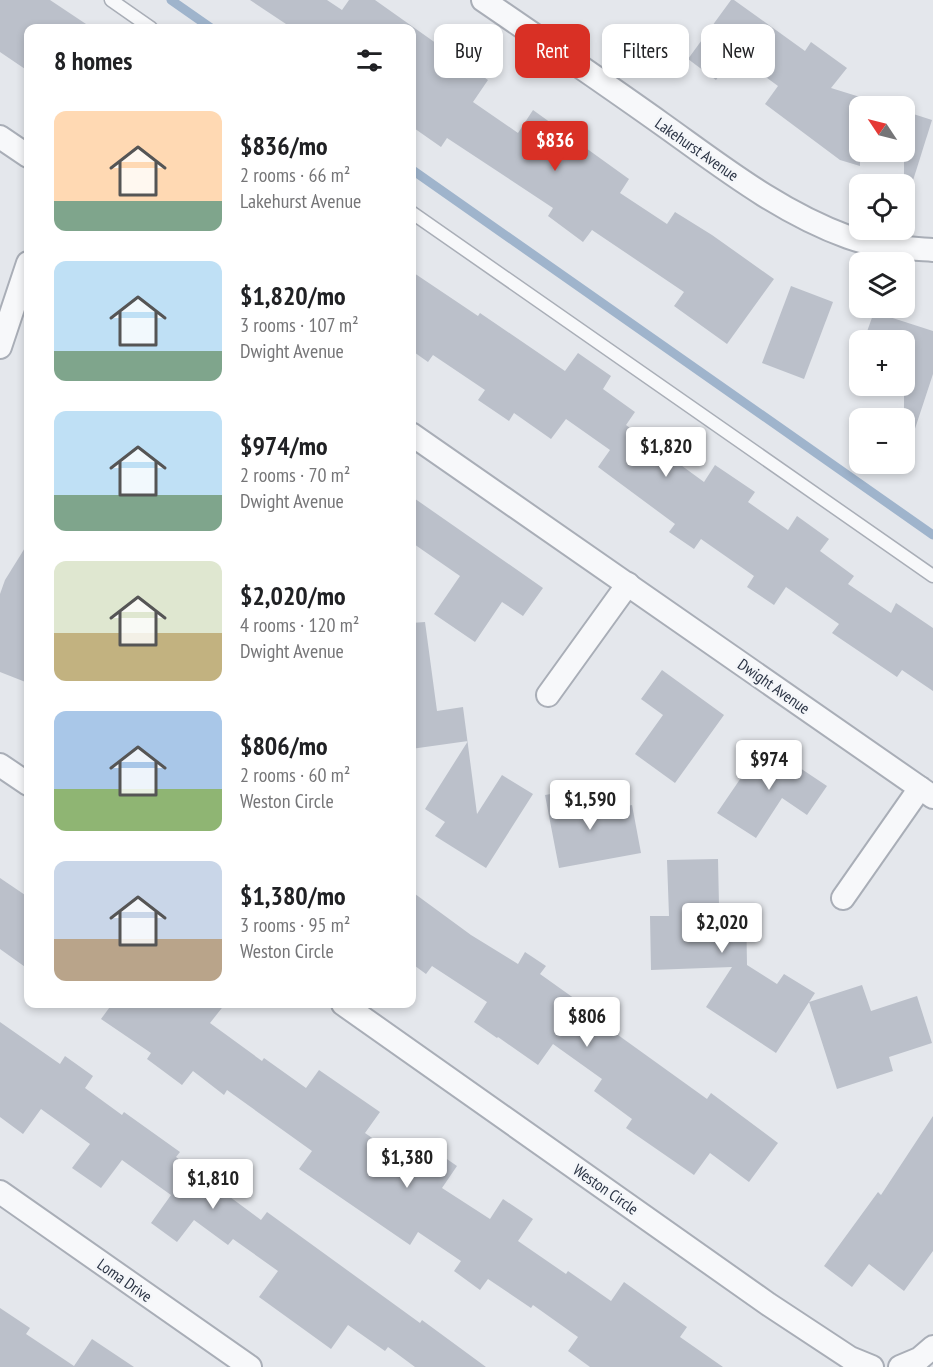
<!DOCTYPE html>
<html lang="en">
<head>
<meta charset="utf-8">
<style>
	body { margin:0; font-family:"PT Sans Narrow",sans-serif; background:#f6f6f6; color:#202124; height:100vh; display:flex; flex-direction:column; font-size:22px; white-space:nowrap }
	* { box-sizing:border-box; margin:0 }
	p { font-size:20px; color:#757577 }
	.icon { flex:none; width:33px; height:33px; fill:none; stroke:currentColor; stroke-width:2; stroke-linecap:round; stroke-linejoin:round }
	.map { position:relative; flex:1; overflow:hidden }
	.sheet { position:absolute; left:24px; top:24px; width:392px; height:984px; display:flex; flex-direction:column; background:#fff; border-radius:12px; box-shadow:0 3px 9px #0003 }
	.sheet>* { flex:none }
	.guide { position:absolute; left:434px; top:24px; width:410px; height:54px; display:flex; gap:12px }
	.needle { width:39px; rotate:305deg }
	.tools { position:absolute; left:849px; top:96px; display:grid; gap:12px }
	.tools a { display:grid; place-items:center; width:66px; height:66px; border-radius:12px; background:#fff; box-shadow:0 3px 9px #0003; font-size:30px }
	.price { position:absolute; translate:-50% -51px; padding:0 14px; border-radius:6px; background:#fff; color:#222; font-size:20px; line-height:39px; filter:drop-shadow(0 2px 3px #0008) }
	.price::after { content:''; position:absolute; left:50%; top:36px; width:18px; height:14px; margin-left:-9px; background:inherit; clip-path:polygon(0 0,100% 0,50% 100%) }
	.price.selected { background:#d93025; color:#fff }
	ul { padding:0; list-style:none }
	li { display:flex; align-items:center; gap:18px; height:150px; padding:0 30px }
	li span { display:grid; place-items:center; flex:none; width:168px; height:120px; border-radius:12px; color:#555 }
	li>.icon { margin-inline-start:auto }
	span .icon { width:72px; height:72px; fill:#fffc; stroke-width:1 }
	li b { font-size:26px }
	h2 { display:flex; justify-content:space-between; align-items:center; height:72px; padding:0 30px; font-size:26px }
	.tag { padding:0 21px; border-radius:12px; background:#fff; box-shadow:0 3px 9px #0003; font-size:21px; line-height:54px }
	.tag.selected { background:#d93025; color:#fff }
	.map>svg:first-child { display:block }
</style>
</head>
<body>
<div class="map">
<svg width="933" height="1367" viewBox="0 0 933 1367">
	<rect width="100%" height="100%" fill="#e4e7ec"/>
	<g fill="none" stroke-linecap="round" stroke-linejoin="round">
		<g stroke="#9fb4cc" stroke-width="9">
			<path d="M171 0 211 28"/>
			<path d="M411 169 933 535"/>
		</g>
	</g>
	<g fill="#bbc0ca">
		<path d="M0 0H50L92 28H28V71L0 52Z"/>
		<path d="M250 0H327L342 10 349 0H375L488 80 473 102 518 133 533 110 629 179 620 193 667 224 675 212 712 235 774 279 727 344 674 306 684 292 592 230 583 242 548 216 553 208 447 138 441 147 411 126V28H292Z"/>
		<path d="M731 0H734L805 51 811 42 847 68 831 88 860 97V166L840 160 765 104 778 86 734 54 716 80 688 59Z"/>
		<path d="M904 111 932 120 910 190 904 189Z"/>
		<path d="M411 271 478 316 480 313 565 371 578 353 611 376 603 389 635 412 626 425 704 482 715 465 755 492 748 502 788 530 797 516 829 539 820 551 854 576 848 584 891 613 896 603 933 628V691L902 670 897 677 832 633 839 624 786 587 774 605 747 587 754 576 701 539 694 549 669 532 675 524 598 467 610 450 566 419 551 439 514 413 509 421 478 400 485 390 433 355 428 362 411 350Z"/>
		<path d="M791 286 833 302 804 379 762 363Z"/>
		<path d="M874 312 933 331V374L909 447H904V340H864Z"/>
		<path d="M411 496 543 588 523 616 502 602 475 642 434 614 460 576 411 542Z"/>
		<path d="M28 543V683L0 672V594L5 580Z"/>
		<path d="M425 622 437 711 463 707 477 814 502 775 533 794 486 868 435 836 445 822 425 809 468 741 411 749V623Z"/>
		<path d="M662 670 724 715 675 783 635 754 663 715 641 699Z"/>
		<path d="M764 744 827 786 807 815 782 798 756 838 717 813Z"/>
		<path d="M580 789 585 814 632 805 641 853 559 868 545 795Z"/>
		<path d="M718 859 719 905 746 904 747 965 777 984 784 974 815 993 776 1053 706 1007 732 967 651 970 650 916H669L667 860Z"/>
		<path d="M0 878 28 897V969L0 949Z"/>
		<path d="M411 891 471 935 518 964 525 952 546 966 540 974 620 1031 618 1035 707 1099 711 1093 778 1143 749 1182 710 1153 694 1175 626 1128 632 1119 594 1091 602 1079 553 1044 538 1065 498 1037 497 1038 474 1022 487 1002 432 966 426 974 411 963Z"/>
		<path d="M862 985 871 1011 917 996 932 1043 889 1057 893 1071 837 1089 809 1002Z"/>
		<path d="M112 1004H225L210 1023 262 1061 264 1058 306 1088 319 1070 380 1112 365 1133 414 1167 428 1146 457 1166 442 1188 490 1219 503 1199 533 1219 518 1241 566 1274 568 1271 611 1301 624 1282 687 1327 680 1337 723 1367H590L568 1351 578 1337 533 1305 531 1308 488 1279 480 1290 454 1271 461 1261 418 1232 410 1245 299 1169 312 1151 227 1090 224 1095 193 1071 182 1085 147 1059 151 1053 101 1019Z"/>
		<path d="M0 1022 60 1064 65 1056 93 1076 85 1088 122 1115 124 1112 180 1152 176 1157 261 1220 267 1212 420 1323 422 1320 486 1367H415L388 1347 385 1351 348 1325 331 1349 259 1297 278 1271 233 1239 228 1245 194 1220 177 1242 151 1223 171 1195 122 1160 101 1188 72 1168 90 1144 41 1109 23 1134 0 1117Z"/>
		<path d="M933 1116V1251L904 1291 869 1264 852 1287 824 1266 878 1192 881 1195Z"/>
		<path d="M0 1308 30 1328 26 1334 74 1366 92 1339 134 1367H0Z"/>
	</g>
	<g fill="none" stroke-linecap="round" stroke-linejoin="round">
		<g stroke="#a9aeb7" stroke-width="15">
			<g id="service">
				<path d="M111 0 151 28"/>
				<path d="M411 212 933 576"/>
			</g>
		</g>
		<g stroke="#a9aeb7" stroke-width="26">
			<g id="minor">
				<path d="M483 0C543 41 603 82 662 124 721 166 779 212 848 237 875 247 905 248 933 250"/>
				<path d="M0 137 28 156"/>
				<path d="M0 347 28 263"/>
				<path d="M411 434 933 797"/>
				<path d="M548 695 628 584"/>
				<path d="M0 765 28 784"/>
				<path d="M843 898 920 788"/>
				<path d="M343 1004 768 1304 850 1358 872 1367"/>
				<path d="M0 1192 250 1367"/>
				<path d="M900 1367 919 1359 933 1347"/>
			</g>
		</g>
		<use href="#service" stroke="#f7f8fa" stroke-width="12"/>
		<use href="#minor" stroke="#f7f8fa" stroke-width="22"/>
	</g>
	<g text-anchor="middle" stroke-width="5" stroke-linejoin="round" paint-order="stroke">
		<g font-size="16" fill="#2b3445" stroke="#f4f6f9">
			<text transform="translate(697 149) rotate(35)" y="6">Lakehurst Avenue</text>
			<text transform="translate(774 686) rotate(35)" y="6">Dwight Avenue</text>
			<text transform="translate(606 1189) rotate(35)" y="6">Weston Circle</text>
			<text transform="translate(125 1280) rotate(35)" y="6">Loma Drive</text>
		</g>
	</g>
</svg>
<div class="tools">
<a><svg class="needle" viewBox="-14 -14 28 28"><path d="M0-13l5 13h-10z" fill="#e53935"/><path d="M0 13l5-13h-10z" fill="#757577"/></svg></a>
<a><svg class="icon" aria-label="locate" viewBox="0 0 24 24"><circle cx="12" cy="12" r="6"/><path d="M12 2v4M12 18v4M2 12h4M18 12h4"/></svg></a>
<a><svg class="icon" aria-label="layers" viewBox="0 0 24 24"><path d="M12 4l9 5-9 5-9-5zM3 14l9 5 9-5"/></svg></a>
<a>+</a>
<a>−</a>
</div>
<b class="price selected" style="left:555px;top:172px">$836</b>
<b class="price" style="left:666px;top:478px">$1,820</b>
<b class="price" style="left:769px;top:791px">$974</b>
<b class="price" style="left:590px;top:831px">$1,590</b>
<b class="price" style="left:722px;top:954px">$2,020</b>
<b class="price" style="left:587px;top:1048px">$806</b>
<b class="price" style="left:407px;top:1189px">$1,380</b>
<b class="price" style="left:213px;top:1210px">$1,810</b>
<div class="guide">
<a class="tag">Buy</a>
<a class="tag selected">Rent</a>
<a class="tag">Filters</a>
<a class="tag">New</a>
</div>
<section class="sheet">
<h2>8 homes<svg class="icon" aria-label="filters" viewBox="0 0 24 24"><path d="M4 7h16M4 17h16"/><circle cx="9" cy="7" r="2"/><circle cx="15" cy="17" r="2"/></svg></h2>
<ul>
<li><span style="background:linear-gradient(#ffd9b3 75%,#7fa58c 0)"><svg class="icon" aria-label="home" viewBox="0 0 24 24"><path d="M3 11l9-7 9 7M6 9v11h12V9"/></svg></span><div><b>$836/mo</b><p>2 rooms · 66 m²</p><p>Lakehurst Avenue</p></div></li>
<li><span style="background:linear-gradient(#bfe0f5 75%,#7fa58c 0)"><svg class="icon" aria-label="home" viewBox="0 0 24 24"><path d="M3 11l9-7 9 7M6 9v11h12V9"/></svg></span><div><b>$1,820/mo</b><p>3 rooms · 107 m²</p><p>Dwight Avenue</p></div></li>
<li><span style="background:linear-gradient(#bfe0f5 70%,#7fa58c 0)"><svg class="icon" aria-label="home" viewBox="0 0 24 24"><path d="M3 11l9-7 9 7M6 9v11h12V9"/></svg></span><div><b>$974/mo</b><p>2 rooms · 70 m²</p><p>Dwight Avenue</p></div></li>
<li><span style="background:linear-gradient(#dfe7d0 60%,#c2b280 0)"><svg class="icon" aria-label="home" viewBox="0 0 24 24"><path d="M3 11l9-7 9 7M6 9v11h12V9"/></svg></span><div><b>$2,020/mo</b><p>4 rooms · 120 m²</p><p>Dwight Avenue</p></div></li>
<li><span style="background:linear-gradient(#a9c7e8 65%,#8fb573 0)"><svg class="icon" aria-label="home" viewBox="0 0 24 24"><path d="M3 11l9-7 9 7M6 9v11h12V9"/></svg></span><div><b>$806/mo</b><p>2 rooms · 60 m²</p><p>Weston Circle</p></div></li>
<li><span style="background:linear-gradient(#c9d6e8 65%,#b9a48a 0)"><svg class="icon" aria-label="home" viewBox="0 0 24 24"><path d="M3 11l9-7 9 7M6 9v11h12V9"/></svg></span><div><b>$1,380/mo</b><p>3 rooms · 95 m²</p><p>Weston Circle</p></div></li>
</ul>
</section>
</div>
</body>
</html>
